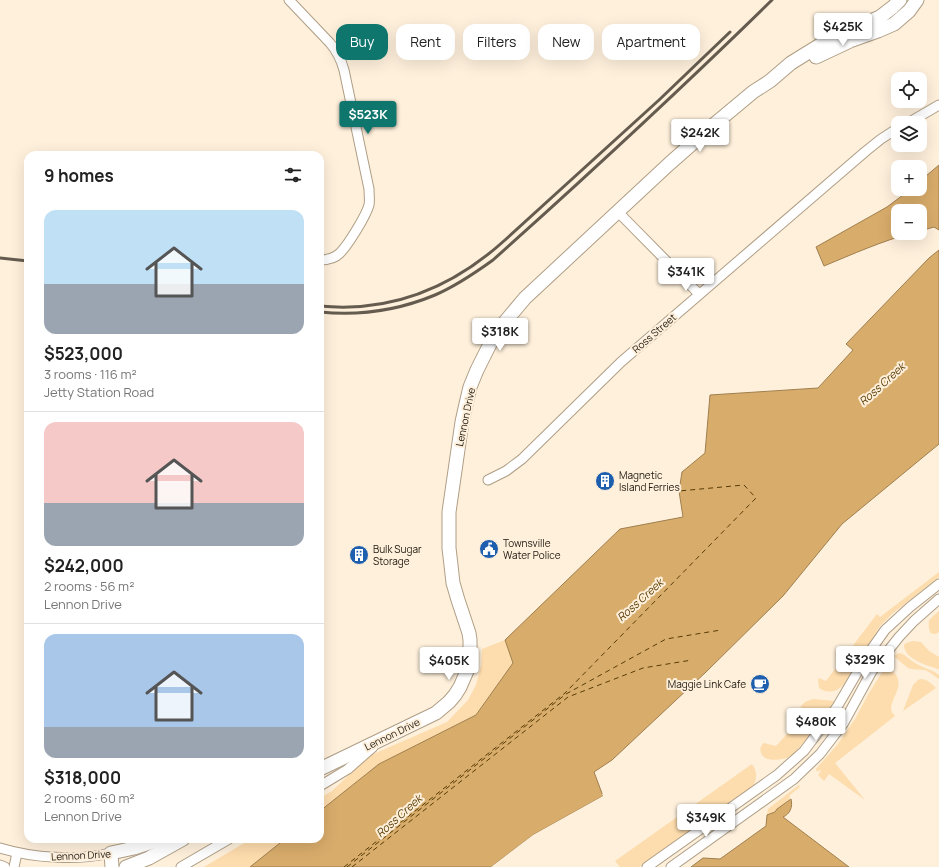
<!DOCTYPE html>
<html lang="en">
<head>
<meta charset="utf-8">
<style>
	body { margin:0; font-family:Manrope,sans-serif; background:#f2f2f2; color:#222; height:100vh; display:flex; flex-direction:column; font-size:15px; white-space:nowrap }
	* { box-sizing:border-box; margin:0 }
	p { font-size:13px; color:#767676 }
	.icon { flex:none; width:22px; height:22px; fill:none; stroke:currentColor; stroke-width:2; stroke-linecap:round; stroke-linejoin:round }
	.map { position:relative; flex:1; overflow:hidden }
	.details { position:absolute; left:24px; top:151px; width:300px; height:692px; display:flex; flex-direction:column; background:#fff; border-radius:12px; box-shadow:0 4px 16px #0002 }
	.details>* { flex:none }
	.banner { position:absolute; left:336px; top:24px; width:380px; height:36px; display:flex; gap:8px }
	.tools { position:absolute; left:891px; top:72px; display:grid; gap:8px }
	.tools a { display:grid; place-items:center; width:36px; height:36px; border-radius:8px; background:#fff; box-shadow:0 4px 16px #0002; font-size:20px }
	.price { position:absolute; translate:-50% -34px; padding:0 9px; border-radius:4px; background:#fff; color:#222; font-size:13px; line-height:26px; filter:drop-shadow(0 1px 2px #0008) }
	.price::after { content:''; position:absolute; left:50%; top:24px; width:12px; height:9px; margin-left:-6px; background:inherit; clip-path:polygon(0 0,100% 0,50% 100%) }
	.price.on { background:#0f766e; color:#fff }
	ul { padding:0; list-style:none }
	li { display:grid; align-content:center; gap:8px; height:212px; padding:0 20px }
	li+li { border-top:1px solid #e0e0e0 }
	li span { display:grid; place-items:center; height:124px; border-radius:12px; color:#555 }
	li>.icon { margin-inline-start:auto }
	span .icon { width:72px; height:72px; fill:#fffc; stroke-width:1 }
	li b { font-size:17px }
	h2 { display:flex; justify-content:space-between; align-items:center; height:48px; padding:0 20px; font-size:17px }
	.chip { padding:0 14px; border-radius:12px; background:#fff; box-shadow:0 4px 16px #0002; font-size:14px; line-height:36px }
	.chip.on { background:#0f766e; color:#fff }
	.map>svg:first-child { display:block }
</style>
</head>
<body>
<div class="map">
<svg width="939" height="867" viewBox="0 0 939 867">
	<rect width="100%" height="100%" fill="#fef0db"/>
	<g fill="#fddcad">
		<path d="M939 572V577L892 614 880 626 844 684C837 692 828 694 819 688L818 680 819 678 826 681 877 614 880 617Z"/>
		<path d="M939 611V632C929 639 928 627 929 620Z"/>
		<path d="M505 640 513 663 476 715 379 764 320 811V798L332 791 369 756 447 722 468 700 476 685 481 666 482 649Z"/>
		<path d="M913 641 921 642 929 651 939 657V669C928 666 904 659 904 645L906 643Z"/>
		<path d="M899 653C905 654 910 660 915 663 923 668 931 669 939 675V679L929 672 925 670 912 669 908 668 902 663 894 656Z"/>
		<path d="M886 666C901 676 901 683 894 698 893 701 891 704 891 708 891 711 893 714 895 716L835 763 865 800 829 774 824 781 818 775 821 771 820 770 817 772 816 769 838 744 855 719 869 693Z"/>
		<path d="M920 679C927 679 931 683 936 688L903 711 913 685 918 680Z"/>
		<path d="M813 699 834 701V703C829 711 823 720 817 728 813 734 807 739 802 744 798 749 794 754 789 757 783 760 771 761 765 758 759 754 759 746 764 743L776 746 809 710 800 707 805 702Z"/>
		<path d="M752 764C758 773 757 779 752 788L639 867H620L615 861Z"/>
		<path d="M799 785 800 787 790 795 789 800 777 809 776 812 767 815 768 809Z"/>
		<path d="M251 839H285L250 867H204Z"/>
	</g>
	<g fill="#d8ac6b" stroke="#a07f4f">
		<path d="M939 165V230L934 227 920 231V211H898V233H912C882 241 853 254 824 266L816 247 887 207 911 189H920V181Z"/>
		<path d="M939 250V444L842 524 783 596 706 672 612 760 594 772 603 796 533 835 491 867H250L285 839H320V811L379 764 476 715 513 663 505 640 620 529 683 517 679 491 682 472 705 453 710 395 818 388 853 350 846 344 929 258Z"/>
		<path d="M791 799C793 807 790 814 783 817L849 867H691L703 858 720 859 766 826 767 815 775 812 777 809Z"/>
	</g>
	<path fill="#fef0db" d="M604 793 605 796 604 797 534 837 494 867H491L533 835 603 796 602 794Z"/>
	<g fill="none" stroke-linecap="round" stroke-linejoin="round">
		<g stroke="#583b04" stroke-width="1" stroke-dasharray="5 4" stroke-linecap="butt">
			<path d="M344 867 565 693 756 498 744 485 679 491"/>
			<path d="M347 867 566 694 666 639 721 630"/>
			<path d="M352 867 568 697 643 668 692 660"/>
		</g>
		<g stroke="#af9e86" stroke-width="11">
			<g id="street">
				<path d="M289 0 330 43C337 51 341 59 344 70L369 189C369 195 370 200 369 205 366 216 348 245 340 253 335 258 327 260 320 260"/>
				<path d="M908 123 939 105"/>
				<path d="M618 212 699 294"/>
				<path d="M488 480 506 471 522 459 621 362 866 151 881 139 898 128"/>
				<path d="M320 786 348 769 373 747"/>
				<path d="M0 848C33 858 77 861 111 853"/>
				<path d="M0 865 5 867"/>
				<path d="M14 867 17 853"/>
				<path d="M181 867 229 839"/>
				<path d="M647 867 777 775 804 751 837 707 868 654 885 630 910 607 939 584"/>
				<path d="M671 867 794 779 820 754 843 724 872 671 899 637 914 621 939 599"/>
			</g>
		</g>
		<g stroke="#af9e86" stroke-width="15">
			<g id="secondary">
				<path d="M816 57 850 41 878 31 894 24 909 11 917 0"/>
				<path d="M320 769 436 713 449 702 455 695 460 687 467 671 470 656V640L469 633 458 600 453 583 451 565 449 548V512L462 422 466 404 470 387 477 370 493 338 504 323 525 298 669 164 711 127 753 92 770 81 791 63 833 37 880 17 893 7 900 0"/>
				<path d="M112 867 111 853 134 848 161 839"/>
				<path d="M126 867 149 858 183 839"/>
			</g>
		</g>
		<use href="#street" stroke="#fff" stroke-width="9"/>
		<use href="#secondary" stroke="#fff" stroke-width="13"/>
		<g stroke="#655c4f" stroke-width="3">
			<path d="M0 258 28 261"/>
			<path d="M320 306C392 313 452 288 505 240L659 100 730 32"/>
			<path d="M320 312C359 316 399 310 435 295 456 286 475 273 493 260 588 175 681 89 772 0"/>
		</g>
	</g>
	<defs>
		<g id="building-disc" transform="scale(1)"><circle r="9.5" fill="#1e5eaf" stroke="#fef0db"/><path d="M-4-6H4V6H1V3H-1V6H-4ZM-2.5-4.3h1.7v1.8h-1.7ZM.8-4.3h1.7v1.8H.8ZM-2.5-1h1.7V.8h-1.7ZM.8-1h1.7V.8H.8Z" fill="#fff"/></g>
		<g id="civic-disc" transform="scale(1)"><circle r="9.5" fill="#1e5eaf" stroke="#fef0db"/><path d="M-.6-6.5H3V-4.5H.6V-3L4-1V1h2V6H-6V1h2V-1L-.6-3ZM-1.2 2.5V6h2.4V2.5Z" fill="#fff"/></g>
		<g id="cafe-disc" transform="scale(1)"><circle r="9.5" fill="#1e5eaf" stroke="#fef0db"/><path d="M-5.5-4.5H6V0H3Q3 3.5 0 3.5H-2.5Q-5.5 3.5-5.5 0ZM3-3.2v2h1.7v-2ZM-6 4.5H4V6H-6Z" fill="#fff"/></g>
	</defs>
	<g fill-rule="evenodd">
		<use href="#building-disc" x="605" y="481"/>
		<use href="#civic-disc" x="489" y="549"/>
		<use href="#building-disc" x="359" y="555"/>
		<use href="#cafe-disc" x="760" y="684"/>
	</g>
	<g text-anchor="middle" stroke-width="4" stroke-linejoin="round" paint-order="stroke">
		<g font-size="10" fill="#1e170e" stroke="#fef0db">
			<text transform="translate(654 333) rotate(-41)" y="4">Ross Street</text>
			<text transform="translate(465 417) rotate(-78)" y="4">Lennon Drive</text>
			<text transform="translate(392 734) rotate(-26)" y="4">Lennon Drive</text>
			<text transform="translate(81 855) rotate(-3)" y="4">Lennon Drive</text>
		</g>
		<g font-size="10" fill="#1e170e" stroke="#fef0db" text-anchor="start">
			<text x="619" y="479">Magnetic<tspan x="619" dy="12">Island Ferries</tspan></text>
			<text x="503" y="547">Townsville<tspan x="503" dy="12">Water Police</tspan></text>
			<text x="373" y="553">Bulk Sugar<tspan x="373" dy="12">Storage</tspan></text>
			<text x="746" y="688" text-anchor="end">Maggie Link Cafe</text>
		</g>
		<g font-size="11" font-style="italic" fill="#583b04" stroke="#fef0db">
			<text transform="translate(882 384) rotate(-42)" y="4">Ross Creek</text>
			<text transform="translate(640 600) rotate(-42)" y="4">Ross Creek</text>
			<text transform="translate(399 816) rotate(-42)" y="4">Ross Creek</text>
		</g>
	</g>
</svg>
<div class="tools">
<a><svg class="icon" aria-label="locate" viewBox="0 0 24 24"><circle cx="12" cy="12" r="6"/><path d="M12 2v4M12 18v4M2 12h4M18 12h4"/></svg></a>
<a><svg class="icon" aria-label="layers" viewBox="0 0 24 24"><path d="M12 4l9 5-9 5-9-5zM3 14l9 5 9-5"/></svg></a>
<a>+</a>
<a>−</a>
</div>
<b class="price" style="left:843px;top:47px">$425K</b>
<b class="price on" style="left:368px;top:135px">$523K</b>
<b class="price" style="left:700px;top:153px">$242K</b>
<b class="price" style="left:686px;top:292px">$341K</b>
<b class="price" style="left:500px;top:352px">$318K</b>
<b class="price" style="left:865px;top:680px">$329K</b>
<b class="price" style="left:449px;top:681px">$405K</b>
<b class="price" style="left:816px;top:742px">$480K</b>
<b class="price" style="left:706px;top:838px">$349K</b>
<div class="banner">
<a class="chip on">Buy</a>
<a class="chip">Rent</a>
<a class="chip">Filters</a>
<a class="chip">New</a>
<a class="chip">Apartment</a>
</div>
<section class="details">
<h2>9 homes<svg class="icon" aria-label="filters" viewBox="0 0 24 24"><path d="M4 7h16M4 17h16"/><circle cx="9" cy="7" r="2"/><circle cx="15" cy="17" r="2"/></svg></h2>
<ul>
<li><span style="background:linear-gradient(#bfe0f5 60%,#9aa5b1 0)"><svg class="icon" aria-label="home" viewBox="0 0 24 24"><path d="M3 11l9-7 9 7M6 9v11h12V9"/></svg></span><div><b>$523,000</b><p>3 rooms · 116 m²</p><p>Jetty Station Road</p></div></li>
<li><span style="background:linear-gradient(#f6c9c9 65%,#9aa5b1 0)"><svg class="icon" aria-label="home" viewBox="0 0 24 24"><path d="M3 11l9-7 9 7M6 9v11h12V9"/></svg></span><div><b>$242,000</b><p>2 rooms · 56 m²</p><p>Lennon Drive</p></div></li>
<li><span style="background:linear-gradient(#a9c7e8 75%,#9aa5b1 0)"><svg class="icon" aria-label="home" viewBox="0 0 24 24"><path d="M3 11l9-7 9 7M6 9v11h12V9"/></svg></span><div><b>$318,000</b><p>2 rooms · 60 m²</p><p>Lennon Drive</p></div></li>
</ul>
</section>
</div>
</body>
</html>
